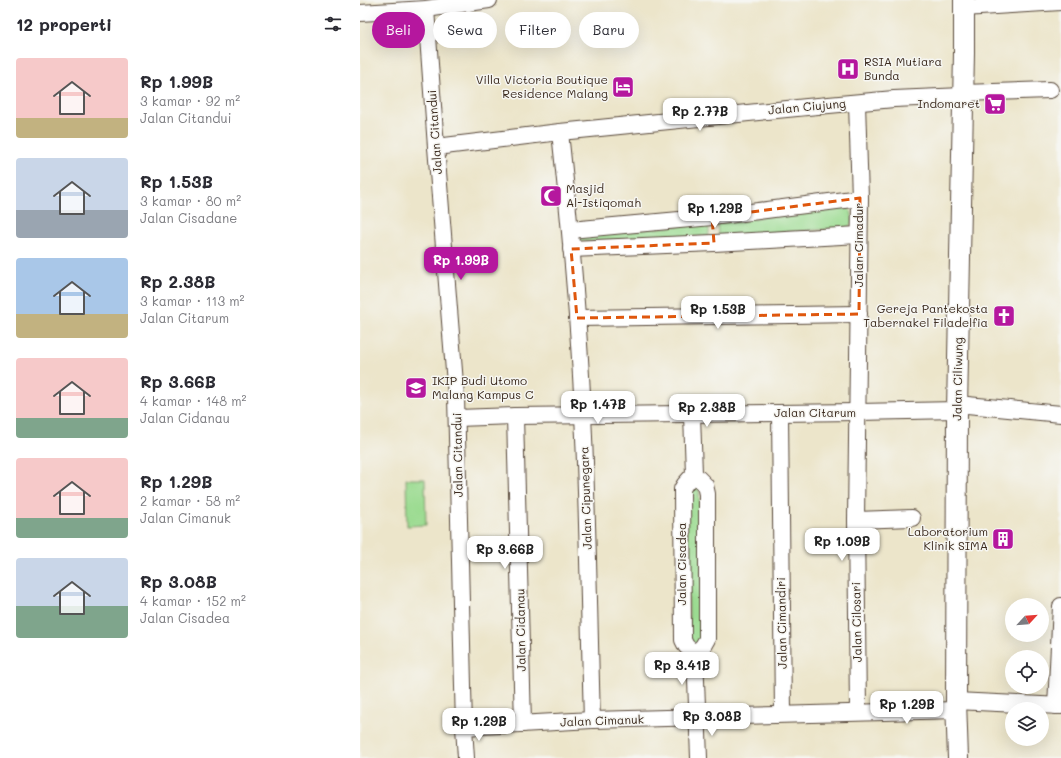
<!DOCTYPE html>
<html lang="id">
<head>
<meta charset="utf-8">
<style>
	body { margin:0; font-family:Mali,sans-serif; background:#f2f2f3; color:#2b2b33; height:100vh; display:flex; flex-direction:column; font-size:15px; white-space:nowrap }
	* { box-sizing:border-box; margin:0 }
	p { font-size:13px; color:#7c7c81 }
	.icon { flex:none; width:22px; height:22px; fill:none; stroke:currentColor; stroke-width:2; stroke-linecap:round; stroke-linejoin:round }
	.map { position:relative; flex:1; overflow:hidden }
	.drawer { display:flex; flex-direction:column; background:#fff; width:360px }
	.drawer>* { flex:none }
	.banner { position:absolute; left:12px; top:12px; width:380px; height:36px; display:flex; gap:8px }
	.needle { width:26px; rotate:64deg }
	.buttons { position:absolute; left:645px; top:598px; display:grid; gap:8px }
	.buttons a { display:grid; place-items:center; width:44px; height:44px; border-radius:50%; background:#fff; box-shadow:0 4px 16px #0002; font-size:20px }
	.price { position:absolute; translate:-50% -34px; padding:0 9px; border-radius:8px; background:#fff; color:#222; font-size:13px; line-height:26px; filter:drop-shadow(0 1px 2px #0008) }
	.price::after { content:''; position:absolute; left:50%; top:24px; width:12px; height:9px; margin-left:-6px; background:inherit; clip-path:polygon(0 0,100% 0,50% 100%) }
	.price.on { background:#b5179e; color:#fff }
	ul { padding:0; list-style:none }
	li { display:flex; align-items:center; gap:12px; height:100px; padding:0 16px }
	li span { display:grid; place-items:center; flex:none; width:112px; height:80px; border-radius:4px; color:#555 }
	li>.icon { margin-inline-start:auto }
	span .icon { width:48px; height:48px; fill:#fffc; stroke-width:1 }
	li b { font-size:17px }
	h2 { display:flex; justify-content:space-between; align-items:center; height:48px; padding:0 16px; font-size:17px }
	.pill { padding:0 14px; border-radius:18px; background:#fff; box-shadow:0 4px 16px #0002; font-size:14px; line-height:36px }
	.pill.on { background:#b5179e; color:#fff }
	main { display:flex; flex:1; min-height:0 }
	.map>svg:first-child { display:block }
</style>
</head>
<body>
<main>
<section class="drawer">
<h2>12 properti<svg class="icon" aria-label="filters" viewBox="0 0 24 24"><path d="M4 7h16M4 17h16"/><circle cx="9" cy="7" r="2"/><circle cx="15" cy="17" r="2"/></svg></h2>
<ul>
<li><span style="background:linear-gradient(#f6c9c9 75%,#c2b280 0)"><svg class="icon" aria-label="home" viewBox="0 0 24 24"><path d="M3 11l9-7 9 7M6 9v11h12V9"/></svg></span><div><b>Rp 1.99B</b><p>3 kamar · 92 m²</p><p>Jalan Citandui</p></div></li>
<li><span style="background:linear-gradient(#c9d6e8 65%,#9aa5b1 0)"><svg class="icon" aria-label="home" viewBox="0 0 24 24"><path d="M3 11l9-7 9 7M6 9v11h12V9"/></svg></span><div><b>Rp 1.53B</b><p>3 kamar · 80 m²</p><p>Jalan Cisadane</p></div></li>
<li><span style="background:linear-gradient(#a9c7e8 70%,#c2b280 0)"><svg class="icon" aria-label="home" viewBox="0 0 24 24"><path d="M3 11l9-7 9 7M6 9v11h12V9"/></svg></span><div><b>Rp 2.38B</b><p>3 kamar · 113 m²</p><p>Jalan Citarum</p></div></li>
<li><span style="background:linear-gradient(#f6c9c9 75%,#7fa58c 0)"><svg class="icon" aria-label="home" viewBox="0 0 24 24"><path d="M3 11l9-7 9 7M6 9v11h12V9"/></svg></span><div><b>Rp 3.66B</b><p>4 kamar · 148 m²</p><p>Jalan Cidanau</p></div></li>
<li><span style="background:linear-gradient(#f6c9c9 75%,#7fa58c 0)"><svg class="icon" aria-label="home" viewBox="0 0 24 24"><path d="M3 11l9-7 9 7M6 9v11h12V9"/></svg></span><div><b>Rp 1.29B</b><p>2 kamar · 58 m²</p><p>Jalan Cimanuk</p></div></li>
<li><span style="background:linear-gradient(#c9d6e8 60%,#7fa58c 0)"><svg class="icon" aria-label="home" viewBox="0 0 24 24"><path d="M3 11l9-7 9 7M6 9v11h12V9"/></svg></span><div><b>Rp 3.08B</b><p>4 kamar · 152 m²</p><p>Jalan Cisadea</p></div></li>
</ul>
</section>
<div class="map">
<svg width="701" height="758" viewBox="0 0 701 758">
	<rect width="100%" height="100%" fill="#f6f6f2"/>
	<filter id="ink" filterUnits="userSpaceOnUse"><feTurbulence type="fractalNoise" baseFrequency=".025" numOctaves="2"/><feDisplacementMap in="SourceGraphic" scale="8" xChannelSelector="R" yChannelSelector="G"/><feConvolveMatrix kernelMatrix="1 2 1 2 8 2 1 2 1" color-interpolation-filters="sRGB"/></filter>
	<filter id="wash" filterUnits="userSpaceOnUse"><feTurbulence type="fractalNoise" baseFrequency=".012" numOctaves="4" result="noise"/><feDisplacementMap in="SourceGraphic" scale="16" xChannelSelector="R" yChannelSelector="G"/><feGaussianBlur stdDeviation="0.9" result="paint"/><feColorMatrix in="noise" values="0 0 0 0 0 0 0 0 0 0 0 0 0 0 0 0 0 1.4 0 .05"/><feComposite in="paint" operator="in"/></filter>
	<g filter="url(#wash)">
		<rect width="100%" height="100%" fill="#ece5ca"/>
		<g fill="#9bdb91" stroke="#6b8258">
			<path d="M485 206C494 210 495 223 487 228L359 236 358 234 357 223Z"/>
			<path d="M347 223C349 227 350 233 348 236L218 242V237L219 236Z"/>
			<path d="M46 479H65L66 525 47 526Z"/>
			<path d="M331 485 339 486 344 638 330 646 325 493Z"/>
		</g>
	</g>
	<g filter="url(#ink)">
		<g fill="none" stroke-linecap="round" stroke-linejoin="round">
			<g stroke="#564638" stroke-width="18">
				<g id="minor">
					<path d="M604 8 701 2"/>
					<path d="M66 9 76 147 96 396 104 727 106 758"/>
					<path d="M0 13 66 9 129 0"/>
					<path d="M603 93 690 90"/>
					<path d="M497 103 500 198 496 520 498 712"/>
					<path d="M200 132C210 226 219 321 223 415 228 517 229 619 232 720"/>
					<path d="M76 147 200 132 447 107 534 99 603 96"/>
					<path d="M210 230 352 217 500 198"/>
					<path d="M211 249 354 243 499 235"/>
					<path d="M217 318 499 314"/>
					<path d="M597 404 701 414"/>
					<path d="M420 413 423 714"/>
					<path d="M332 414 334 474 345 485 347 494V639L343 646 335 654 339 758"/>
					<path d="M155 416 163 724"/>
					<path d="M97 418 155 416 498 412 597 410"/>
					<path d="M334 474 325 484 322 489 323 640 326 646 335 654"/>
					<path d="M496 520 552 518"/>
					<path d="M596 701 701 706"/>
					<path d="M696 706 701 606"/>
					<path d="M104 727 232 720 596 710"/>
				</g>
			</g>
			<g stroke="#564638" stroke-width="22">
				<path id="major" d="M598 758 596 701 597 410 604 53V0"/>
			</g>
			<use href="#minor" stroke="#fff" stroke-width="16"/>
			<use href="#major" stroke="#fff" stroke-width="20"/>
		</g>
	</g>
	<path fill="none" stroke="#df570d" stroke-width="3" stroke-dasharray="8 5" stroke-linejoin="round" d="M500 198 499 314 217 318 211 249 354 243 352 217Z"/>
	<defs>
		<g id="hospital-square" transform="scale(1.15)"><rect x="-9" y="-9" width="18" height="18" rx="4" fill="#b5179e" stroke="#f6f6f2"/><path d="M-5-5h3v3.5h4V-5h3V5h-3V1.5h-4V5h-3Z" fill="#fff"/></g>
		<g id="hotel-square" transform="scale(1.15)"><rect x="-9" y="-9" width="18" height="18" rx="4" fill="#b5179e" stroke="#f6f6f2"/><path d="M-6-4.5h1.5V1H6V5H4.5V3h-9V5H-6ZM-4 0a1.8 1.8 0 1 1 3.6 0ZM.5 0V-2.5h3Q6-2.5 6 0Z" fill="#fff"/></g>
		<g id="supermarket-square" transform="scale(1.15)"><rect x="-9" y="-9" width="18" height="18" rx="4" fill="#b5179e" stroke="#f6f6f2"/><path d="M-6-5.5h2.5l.6 2H6L4.5 2H-2.5L-4.4-4H-6ZM-1.5 3.2a1.3 1.3 0 1 0 .1 0ZM3 3.2a1.3 1.3 0 1 0 .1 0Z" fill="#fff"/></g>
		<g id="mosque-square" transform="scale(1.15)"><rect x="-9" y="-9" width="18" height="18" rx="4" fill="#b5179e" stroke="#f6f6f2"/><path d="M3.5-4.9A6 6 0 1 0 3.5 4.9A5 5 0 1 1 3.5-4.9Z" fill="#fff"/></g>
		<g id="church-square" transform="scale(1.15)"><rect x="-9" y="-9" width="18" height="18" rx="4" fill="#b5179e" stroke="#f6f6f2"/><path d="M-1.2-6h2.4v3.5h3.3v2.4h-3.3V6h-2.4V-.1h-3.3v-2.4h3.3Z" fill="#fff"/></g>
		<g id="university-square" transform="scale(1.15)"><rect x="-9" y="-9" width="18" height="18" rx="4" fill="#b5179e" stroke="#f6f6f2"/><path d="M0-5L7-2L0 1L-7-2ZM-4 1L0 2.5L4 1V4Q0 6-4 4Z" fill="#fff"/></g>
		<g id="building-square" transform="scale(1.15)"><rect x="-9" y="-9" width="18" height="18" rx="4" fill="#b5179e" stroke="#f6f6f2"/><path d="M-4-6H4V6H1V3H-1V6H-4ZM-2.5-4.3h1.7v1.8h-1.7ZM.8-4.3h1.7v1.8H.8ZM-2.5-1h1.7V.8h-1.7ZM.8-1h1.7V.8H.8Z" fill="#fff"/></g>
	</defs>
	<g fill-rule="evenodd">
		<use href="#hospital-square" x="488" y="69"/>
		<use href="#hotel-square" x="263" y="87"/>
		<use href="#supermarket-square" x="635" y="104"/>
		<use href="#mosque-square" x="191" y="196"/>
		<use href="#church-square" x="644" y="316"/>
		<use href="#university-square" x="56" y="388"/>
		<use href="#building-square" x="643" y="539"/>
	</g>
	<g text-anchor="middle" stroke-width="3" stroke-linejoin="round" paint-order="stroke">
		<g font-size="12" fill="#3b2a1e" stroke="#f6f6f2" text-anchor="end">
			<text x="504" y="66" text-anchor="start">RSIA Mutiara<tspan x="504" dy="14">Bunda</tspan></text>
			<text x="248" y="84">Villa Victoria Boutique<tspan x="248" dy="14">Residence Malang</tspan></text>
			<text x="620" y="108">Indomaret</text>
			<text x="206" y="193" text-anchor="start">Masjid<tspan x="206" dy="14">Al-Istiqomah</tspan></text>
			<text x="628" y="313">Gereja Pantekosta<tspan x="628" dy="14">Tabernakel Filadelfia</tspan></text>
			<text x="72" y="385" text-anchor="start">IKIP Budi Utomo<tspan x="72" dy="14">Malang Kampus C</tspan></text>
			<text x="628" y="536">Laboratorium<tspan x="628" dy="14">Klinik SIMA</tspan></text>
		</g>
		<g font-size="12" fill="#3b2a1e" stroke="#f6f6f2">
			<text transform="translate(447 107) rotate(-5)" y="4">Jalan Ciujung</text>
			<text transform="translate(75 132) rotate(-94)" y="4">Jalan Citandui</text>
			<text transform="translate(499 245) rotate(-90)" y="4">Jalan Cimadur</text>
			<text transform="translate(598 379) rotate(-89)" y="4">Jalan Ciliwung</text>
			<text x="455" y="417">Jalan Citarum</text>
			<text transform="translate(98 455) rotate(-91)" y="4">Jalan Citandui</text>
			<text transform="translate(226 498) rotate(-92)" y="4">Jalan Cipunegara</text>
			<text transform="translate(322 564) rotate(-90)" y="4">Jalan Cisadea</text>
			<text transform="translate(497 622) rotate(-91)" y="4">Jalan Cilosari</text>
			<text transform="translate(422 623) rotate(-91)" y="4">Jalan Cimandiri</text>
			<text transform="translate(161 630) rotate(-91)" y="4">Jalan Cidanau</text>
			<text transform="translate(242 721) rotate(-2)" y="4">Jalan Cimanuk</text>
		</g>
	</g>
</svg>
<div class="buttons">
<a><svg class="needle" viewBox="-14 -14 28 28"><path d="M0-13l5 13h-10z" fill="#e53935"/><path d="M0 13l5-13h-10z" fill="#7c7c81"/></svg></a>
<a><svg class="icon" aria-label="locate" viewBox="0 0 24 24"><circle cx="12" cy="12" r="6"/><path d="M12 2v4M12 18v4M2 12h4M18 12h4"/></svg></a>
<a><svg class="icon" aria-label="layers" viewBox="0 0 24 24"><path d="M12 4l9 5-9 5-9-5zM3 14l9 5 9-5"/></svg></a>
</div>
<b class="price" style="left:340px;top:132px">Rp 2.77B</b>
<b class="price" style="left:355px;top:229px">Rp 1.29B</b>
<b class="price on" style="left:101px;top:281px">Rp 1.99B</b>
<b class="price" style="left:358px;top:330px">Rp 1.53B</b>
<b class="price" style="left:238px;top:425px">Rp 1.47B</b>
<b class="price" style="left:347px;top:428px">Rp 2.38B</b>
<b class="price" style="left:482px;top:562px">Rp 1.09B</b>
<b class="price" style="left:145px;top:570px">Rp 3.66B</b>
<b class="price" style="left:322px;top:686px">Rp 3.41B</b>
<b class="price" style="left:547px;top:725px">Rp 1.29B</b>
<b class="price" style="left:352px;top:737px">Rp 3.08B</b>
<b class="price" style="left:119px;top:742px">Rp 1.29B</b>
<div class="banner">
<a class="pill on">Beli</a>
<a class="pill">Sewa</a>
<a class="pill">Filter</a>
<a class="pill">Baru</a>
</div>
</div>
</main>
</body>
</html>
